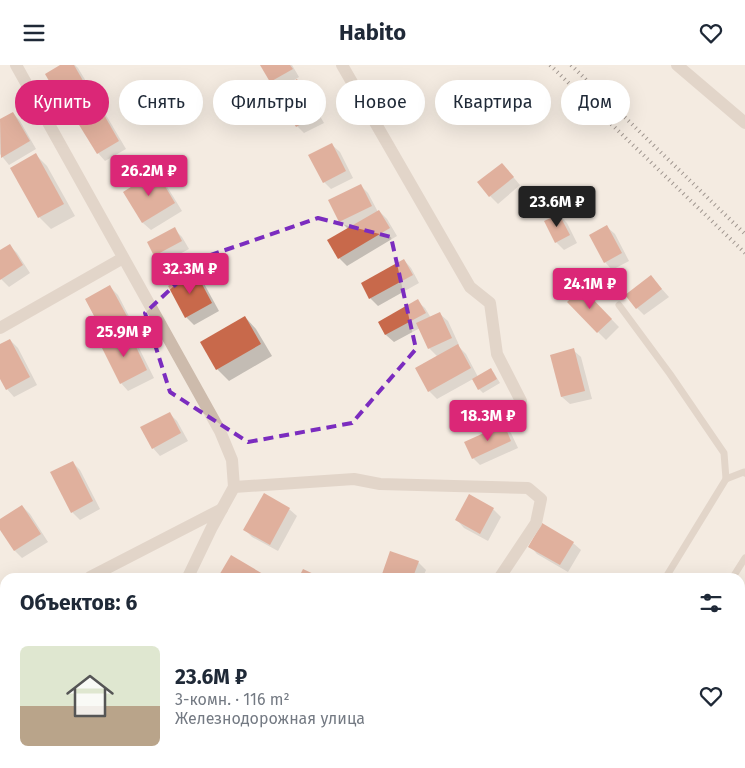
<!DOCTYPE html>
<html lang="ru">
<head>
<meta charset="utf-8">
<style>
	body { margin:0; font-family:"Fira Sans",sans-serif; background:#f2f2f3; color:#1f2937; height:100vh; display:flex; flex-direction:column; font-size:19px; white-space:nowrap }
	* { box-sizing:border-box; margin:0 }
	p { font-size:16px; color:#747a83 }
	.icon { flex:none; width:28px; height:28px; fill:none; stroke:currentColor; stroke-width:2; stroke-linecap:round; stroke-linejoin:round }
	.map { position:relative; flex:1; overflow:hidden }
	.sheet { position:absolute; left:0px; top:508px; width:745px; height:196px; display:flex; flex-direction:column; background:#fff; border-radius:15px 15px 0 0; box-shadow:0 5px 20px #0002 }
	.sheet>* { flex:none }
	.hud { position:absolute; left:15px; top:15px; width:715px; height:45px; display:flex; gap:10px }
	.price { position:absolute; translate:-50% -42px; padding:0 11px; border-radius:5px; background:#db2777; color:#fff; font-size:16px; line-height:32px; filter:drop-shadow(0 1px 2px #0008) }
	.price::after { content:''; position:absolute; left:50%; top:30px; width:15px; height:11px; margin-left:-8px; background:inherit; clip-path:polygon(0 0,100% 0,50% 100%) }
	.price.on { background:#222; color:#fff }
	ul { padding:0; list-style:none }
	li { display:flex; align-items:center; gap:15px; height:125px; padding:0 20px }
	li+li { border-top:1px solid #e0e1e3 }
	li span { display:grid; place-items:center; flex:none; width:140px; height:100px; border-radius:8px; color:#555 }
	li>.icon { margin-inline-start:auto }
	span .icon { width:60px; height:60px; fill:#fffc; stroke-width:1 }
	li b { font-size:21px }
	h2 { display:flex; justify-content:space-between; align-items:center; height:60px; padding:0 20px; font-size:21px }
	.chip { padding:0 18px; border-radius:22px; background:#fff; box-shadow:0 5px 20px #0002; font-size:18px; line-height:45px }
	.chip.on { background:#db2777; color:#fff }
	header { display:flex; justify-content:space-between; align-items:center; height:65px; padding:0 20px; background:#fff; font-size:22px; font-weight:700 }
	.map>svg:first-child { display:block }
</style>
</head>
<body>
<header><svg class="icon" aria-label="menu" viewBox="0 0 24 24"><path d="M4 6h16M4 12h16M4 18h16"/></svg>Habito<svg class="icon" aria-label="heart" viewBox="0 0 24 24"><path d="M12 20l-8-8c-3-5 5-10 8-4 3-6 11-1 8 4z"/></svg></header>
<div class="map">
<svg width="745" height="703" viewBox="0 0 745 703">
	<rect width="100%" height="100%" fill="#f4ebe1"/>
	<g fill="#0003">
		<path d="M62 0H75L78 3 96 33 72 47 64 40 46 9Z"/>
		<path d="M261 0H292L299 12 291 17 292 19 297 16 304 24 324 58 304 68 297 61 280 26 271 17Z"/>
		<path d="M99 43 106 50 126 84 105 96 98 88Z"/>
		<path d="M13 48 20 56 36 84 9 100 0 89V56Z"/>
		<path d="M332 80 340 87 353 113 331 124 324 117Z"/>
		<path d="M36 90 47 101 75 151 51 164 39 152 12 103Z"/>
		<path d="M509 107 520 120 498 139 490 131Z"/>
		<path d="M156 108 163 115 182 146 151 165 143 158 124 127Z"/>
		<path d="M360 120 368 128 378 147 379 146 387 154 397 171 347 201 339 193 329 176 348 164 340 156Z"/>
		<path d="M559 150 567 158 577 178 564 185 556 177Z"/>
		<path d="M607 162 615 169 629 196 612 205 605 197Z"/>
		<path d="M174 164 182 172 189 184 163 198 155 190 149 178Z"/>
		<path d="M10 181 17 188 30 208 9 222 0 213V187Z"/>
		<path d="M404 195 411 203 419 218 378 241 370 233Z"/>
		<path d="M194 208 202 215 219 246 194 260 186 252 169 221Z"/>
		<path d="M651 212 669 232 644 250 637 243Z"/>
		<path d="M110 222 118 230 134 261 111 273 103 266 86 235Z"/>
		<path d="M582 224 619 262 606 275 568 237Z"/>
		<path d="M417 236 425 243 431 253 440 249 448 256 459 280 458 281 466 289 478 312 491 305 494 308 500 318 483 328 479 324 473 314 437 334 429 326 438 292 429 283 420 263 394 277 386 270 379 257Z"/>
		<path d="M245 252 256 264 272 291 229 316 217 304 202 277Z"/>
		<path d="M129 269 136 277 154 313 128 326 121 318Z"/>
		<path d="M10 275 18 283 37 320 14 332 7 324 0 311V281Z"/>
		<path d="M573 285 581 292 592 334 570 339 562 332 551 290Z"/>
		<path d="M169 348 177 356 188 376 160 391 153 383Z"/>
		<path d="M503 361 511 368 518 383 480 400 473 393Z"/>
		<path d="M72 397 80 405 100 444 80 455 72 447Z"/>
		<path d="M22 441 30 449 48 477 22 493 15 486 0 463V456Z"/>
		<path d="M289 444 297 451 278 486 252 472 244 464Z"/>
		<path d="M493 444 501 452 488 476 464 463 457 455Z"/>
		<path d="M573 478 581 485 568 507 537 489 530 481Z"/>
		<path d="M391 488 418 497 426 505 423 512H382Z"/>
		<path d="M231 492 263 510 265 512H219Z"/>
		<path d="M331 699H368L373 703H335Z"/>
	</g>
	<g fill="#c8694b">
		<path d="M60 0H74L89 26 63 40 45 9Z"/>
		<path d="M260 0H290L293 4 270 17Z"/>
		<path d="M297 14 317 50 296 62 276 27Z"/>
		<path d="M99 41 119 76 97 89 76 55Z"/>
		<path d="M13 47 30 76 1 93 0 54Z"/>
		<path d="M332 78 346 106 323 118 308 90Z"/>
		<path d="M36 88 64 139 38 153 10 103Z"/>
		<path d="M502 98 514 112 489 132 477 117Z"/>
		<path d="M156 106 175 138 142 158 123 127Z"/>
		<path d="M361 119 372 141 339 157 328 135Z"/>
		<path d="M379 145 390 163 338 194 327 175Z"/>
		<path d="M559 149 570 170 555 178 544 156Z"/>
		<path d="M607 160 622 188 604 198 589 170Z"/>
		<path d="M175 162 182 176 154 191 147 177Z"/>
		<path d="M10 179 23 200 0 215V185Z"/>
		<path d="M404 194 413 210 369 234 361 218Z"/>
		<path d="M195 206 212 238 185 253 168 221Z"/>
		<path d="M651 210 662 224 636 244 625 230Z"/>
		<path d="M110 220 128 253 102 266 85 234Z"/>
		<path d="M582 223 612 254 597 268 567 237Z"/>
		<path d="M418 234 426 248 385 270 378 257Z"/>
		<path d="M440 247 452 273 428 284 416 258Z"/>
		<path d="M245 251 261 279 216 305 200 277Z"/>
		<path d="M129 267 147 305 120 319 101 281Z"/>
		<path d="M10 274 30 312 6 325 0 314V279Z"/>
		<path d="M458 279 471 303 428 327 415 303Z"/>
		<path d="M574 283 585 326 561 332 550 290Z"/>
		<path d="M491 303 497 314 478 325 472 314Z"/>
		<path d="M170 347 181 368 152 384 140 362Z"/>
		<path d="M504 359 511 376 472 394 464 377Z"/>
		<path d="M73 396 93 436 71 448 50 407Z"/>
		<path d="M264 428 290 443 270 480 243 465Z"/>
		<path d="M469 429 494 443 480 469 455 455Z"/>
		<path d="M22 440 41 469 14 486 0 465V454Z"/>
		<path d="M542 458 574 477 560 500 528 482Z"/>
		<path d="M390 486 419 496 413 512H381Z"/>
		<path d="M231 490 263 509 262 512H218Z"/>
		<path d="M303 504 320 512H299Z"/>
		<path d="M157 699H169L182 703H156Z"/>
		<path d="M329 699H371L369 703H337Z"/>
	</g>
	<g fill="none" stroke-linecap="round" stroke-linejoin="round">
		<g stroke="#cdbbac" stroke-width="7">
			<path d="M619 240 670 309 724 388 726 414 666 512"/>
			<path d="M726 414 744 407 745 408"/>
			<path d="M733 512 745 493"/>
			<path d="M560 703 562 699"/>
		</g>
		<g stroke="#cdbbac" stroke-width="12">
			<path d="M16 0 220 366 232 395 234 422 212 462 188 512"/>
			<path d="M342 0 470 222 490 238 497 289 521 336"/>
			<path d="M677 0 745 58"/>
			<path d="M0 263 123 193"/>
			<path d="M234 422 354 414 380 419 528 423 541 434 536 458 500 512"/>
			<path d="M90 512 222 444"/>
			<path d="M0 560 5 557"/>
			<path d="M409 700 410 699"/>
			<path d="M94 703 96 699"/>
		</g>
		<g stroke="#3b302b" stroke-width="4" stroke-dasharray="1 4" stroke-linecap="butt">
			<path d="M550 0 745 188"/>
			<path d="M571 0 745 169"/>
		</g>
	</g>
	<path d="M0 0H745V703H0ZM318 153 391 172 416 284 352 358 248 377 170 327 145 248 205 192Z" fill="#f4ebe1" fill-opacity=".55" fill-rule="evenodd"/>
	<path fill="none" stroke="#7b2cbf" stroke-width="4" stroke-dasharray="10 6" stroke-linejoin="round" d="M318 153 391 172 416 284 352 358 248 377 170 327 145 248 205 192Z"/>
</svg>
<b class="price" style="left:149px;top:132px">26.2M ₽</b>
<b class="price on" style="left:557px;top:163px">23.6M ₽</b>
<b class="price" style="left:190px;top:230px">32.3M ₽</b>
<b class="price" style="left:590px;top:245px">24.1M ₽</b>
<b class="price" style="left:124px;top:293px">25.9M ₽</b>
<b class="price" style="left:488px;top:377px">18.3M ₽</b>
<div class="hud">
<a class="chip on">Купить</a>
<a class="chip">Снять</a>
<a class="chip">Фильтры</a>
<a class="chip">Новое</a>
<a class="chip">Квартира</a>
<a class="chip">Дом</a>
</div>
<section class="sheet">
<h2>Объектов: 6<svg class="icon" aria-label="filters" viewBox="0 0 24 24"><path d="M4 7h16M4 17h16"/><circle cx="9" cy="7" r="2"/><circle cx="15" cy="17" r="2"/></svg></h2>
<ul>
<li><span style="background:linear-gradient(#dfe7d0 60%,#b9a48a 0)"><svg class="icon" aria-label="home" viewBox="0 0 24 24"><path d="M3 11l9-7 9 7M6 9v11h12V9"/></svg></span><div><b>23.6M ₽</b><p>3-комн. · 116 m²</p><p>Железнодорожная улица</p></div><svg class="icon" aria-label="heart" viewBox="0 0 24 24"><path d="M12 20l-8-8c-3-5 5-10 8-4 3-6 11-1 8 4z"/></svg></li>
</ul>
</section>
</div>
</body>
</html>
